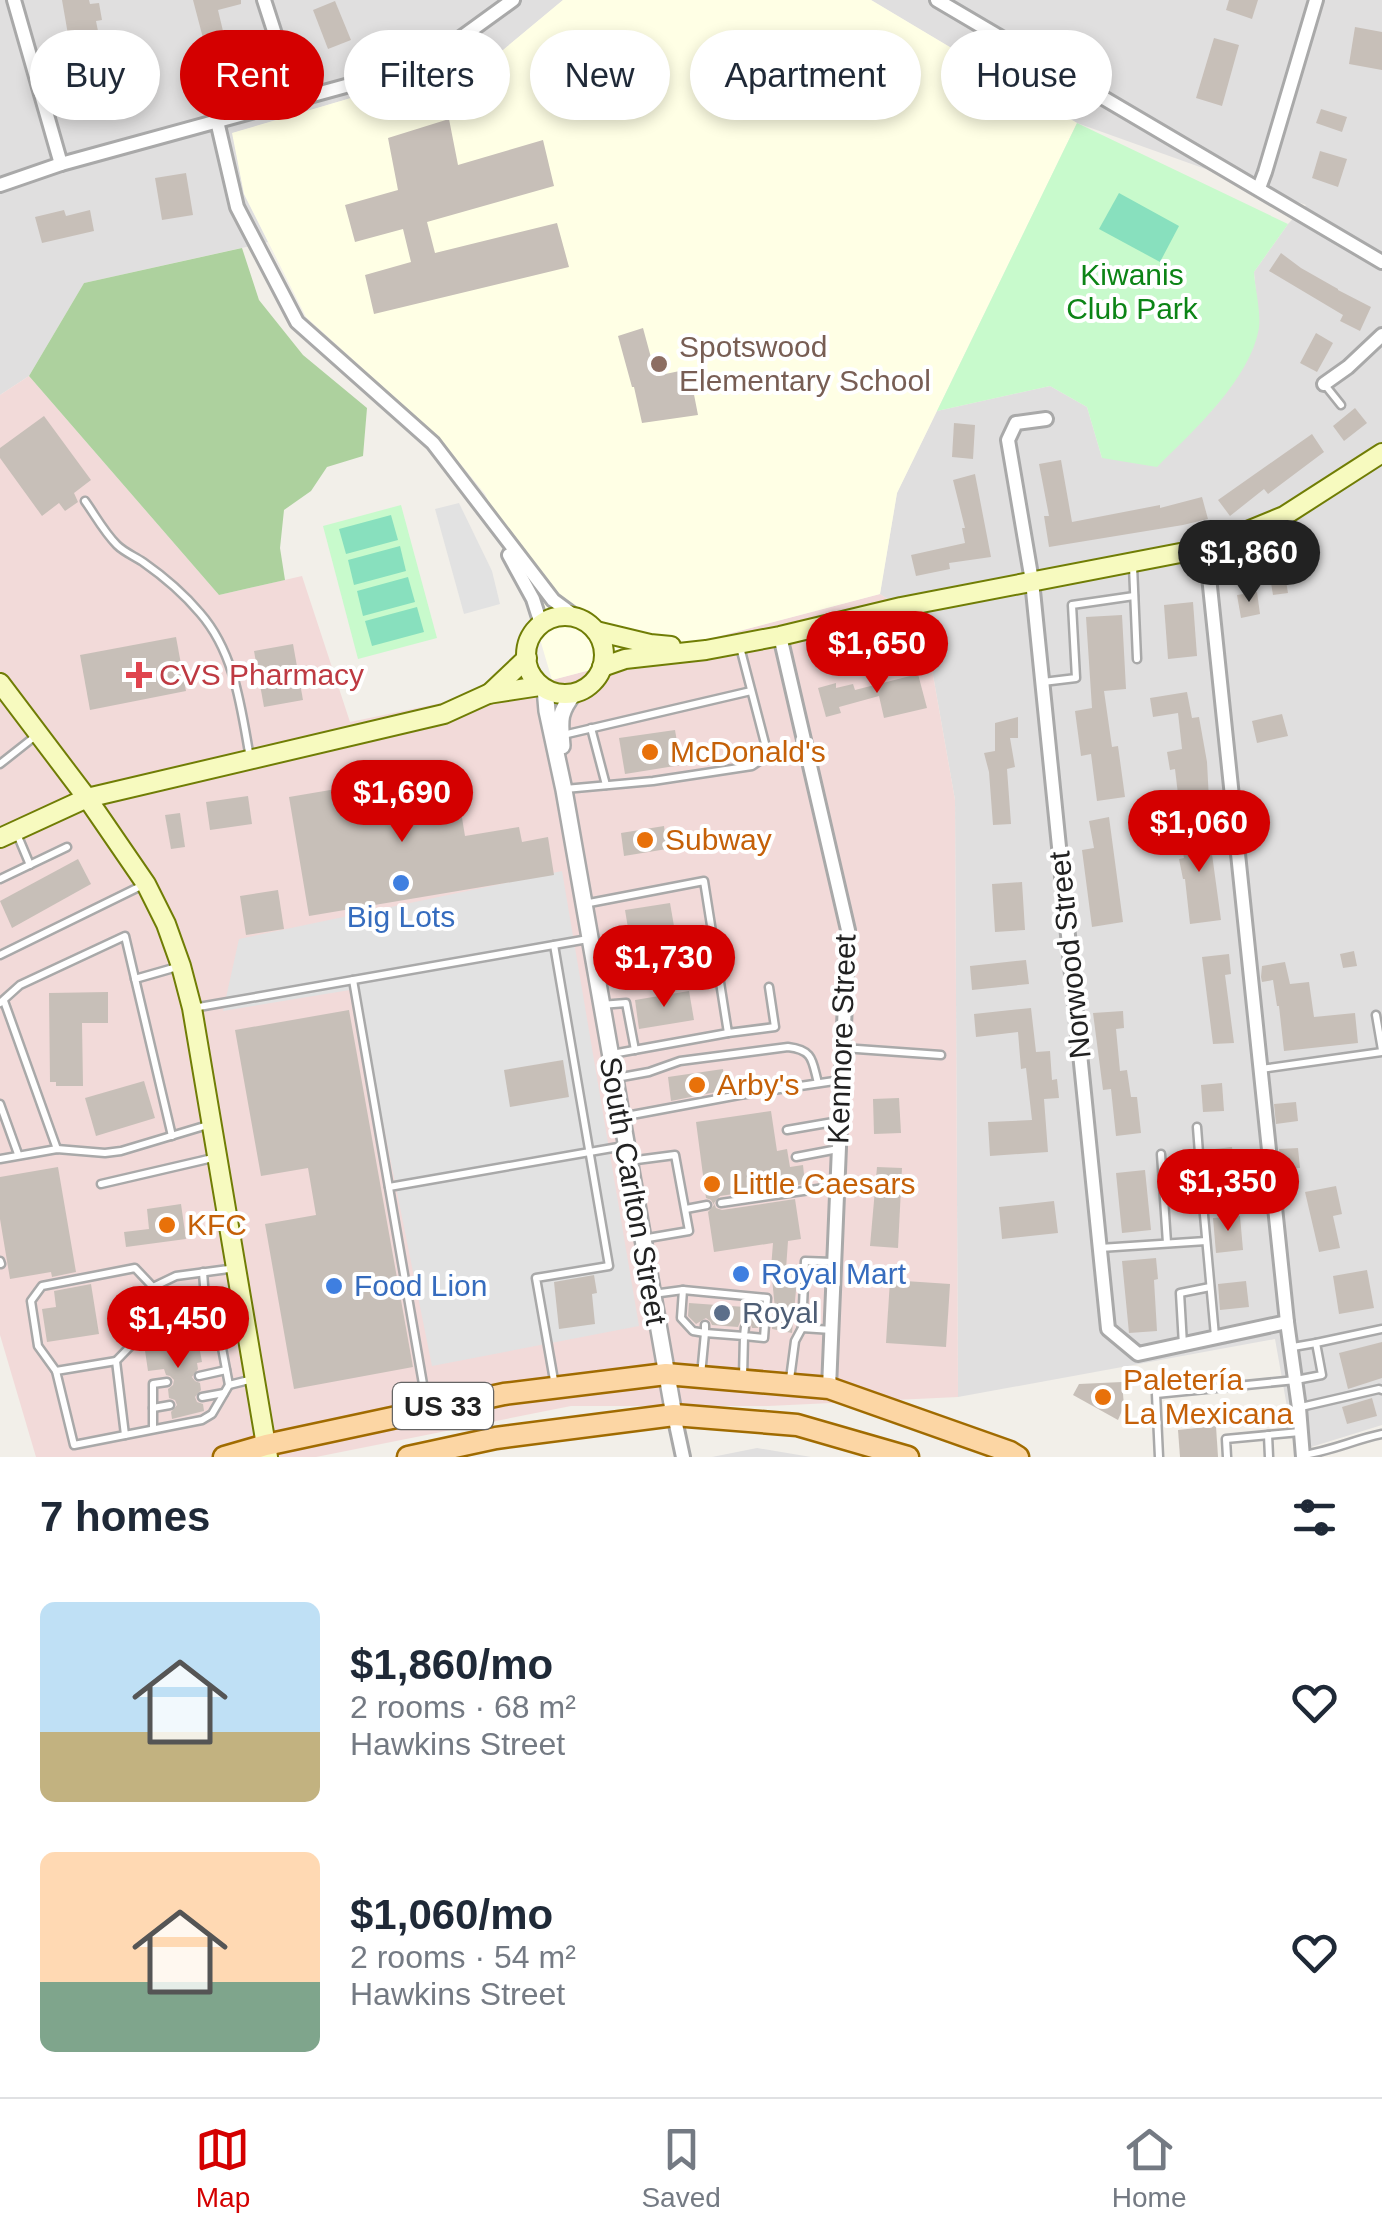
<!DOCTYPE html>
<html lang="en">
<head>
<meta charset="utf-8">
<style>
	body { margin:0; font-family:Helvetica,sans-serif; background:#f2f2f3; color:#1f2937; height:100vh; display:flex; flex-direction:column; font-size:38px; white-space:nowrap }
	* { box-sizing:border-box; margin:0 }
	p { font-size:32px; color:#747a83 }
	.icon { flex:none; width:55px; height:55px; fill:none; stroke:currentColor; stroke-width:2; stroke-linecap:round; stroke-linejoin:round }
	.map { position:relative; height:1457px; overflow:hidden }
	.details { display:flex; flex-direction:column; background:#fff; flex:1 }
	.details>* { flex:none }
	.banner { position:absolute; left:30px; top:30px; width:1322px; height:90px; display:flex; gap:20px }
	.price { position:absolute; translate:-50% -85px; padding:0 22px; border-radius:35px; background:#d40000; color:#fff; font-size:32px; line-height:65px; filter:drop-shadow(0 2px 5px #0008) }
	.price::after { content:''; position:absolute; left:50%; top:60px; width:30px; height:22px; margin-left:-15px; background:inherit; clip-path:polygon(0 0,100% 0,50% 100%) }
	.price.active { background:#222; color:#fff }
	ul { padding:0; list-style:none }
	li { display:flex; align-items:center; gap:30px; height:250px; padding:0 40px }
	li span { display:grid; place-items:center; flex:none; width:280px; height:200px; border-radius:15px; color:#555 }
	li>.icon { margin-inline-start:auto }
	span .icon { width:120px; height:120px; fill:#fffc; stroke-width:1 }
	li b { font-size:42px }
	h2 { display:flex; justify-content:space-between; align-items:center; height:120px; padding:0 40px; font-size:42px }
	.pill { padding:0 35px; border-radius:45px; background:#fff; box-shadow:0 5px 15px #0003; font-size:35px; line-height:90px }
	.pill.active { background:#d40000; color:#fff }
	.tabs { display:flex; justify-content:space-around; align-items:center; height:140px; border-top:2px solid #e0e1e3; background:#fff; font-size:28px; color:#747a83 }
	.tabs a { display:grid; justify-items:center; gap:5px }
	.tabs .active { color:#d40000 }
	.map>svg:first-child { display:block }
</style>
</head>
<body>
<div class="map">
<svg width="1382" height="1457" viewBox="0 0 1382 1457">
	<rect width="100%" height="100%" fill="#f2efe9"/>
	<g fill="#e0dfdf">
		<path d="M0 0H563L497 55 233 133 244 194 268 242 84 283 29 376 0 395Z"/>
		<path d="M871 0H1382V1425L1295 1452 1275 1339 958 1397 955 800 924 624 880 594 897 493 937 411 1050 386 1087 407 1102 458 1259 327 1254 272 1288 224 1306 205 1077 123Z"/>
		<path d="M757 1448 811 1457H712Z"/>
	</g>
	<path fill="#f2dad9" d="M29 376 219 595 302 576 350 722 552 680 880 594 924 624 955 800 958 1397 768 1406H571L316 1457H36L0 1335V395Z"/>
	<path fill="#ffffe5" d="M563 0H871L1077 123 897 493 880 594 552 680 517 561 485 494 438 436 306 317 244 194 232 133 497 55Z"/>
	<path fill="#add19e" d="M242 248 259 300 303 355 367 408 363 456 327 467 311 491 284 510 280 548 285 580 219 595 29 376 84 283Z"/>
	<g fill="#c8facc">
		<path d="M1077 123 1288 224 1254 272C1255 289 1261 311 1259 328 1250 380 1193 431 1157 467L1102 458 1087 407 1050 386 937 411Z"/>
		<path d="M401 505 437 638 358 659 323 526Z"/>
	</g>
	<g fill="#88e0be">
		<path d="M1119 193 1179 226 1160 262 1099 229Z"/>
		<path d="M391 515 398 540 346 554 339 529Z"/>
		<path d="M400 546 406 571 354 585 348 560Z"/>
		<path d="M408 577 415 602 363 616 357 591Z"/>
		<path d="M417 607 424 632 372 646 365 621Z"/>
	</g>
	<g fill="#e2e2e2">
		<path d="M459 503 492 571 500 604 464 614 435 509Z"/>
		<path d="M562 871 639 1326 432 1366 356 989 223 1011 239 939Z"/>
	</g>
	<g fill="#c7bfb8">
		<path d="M62 0H89L90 4 99 3 102 20 96 21 100 41 70 46Z"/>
		<path d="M193 0H241V4L218 10 228 52 237 49 241 68 202 77 199 63 209 61Z"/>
		<path d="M1229 0H1258L1252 19 1226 10Z"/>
		<path d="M335 1 351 40 328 49 313 10Z"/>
		<path d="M1355 27 1382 32V70L1349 64Z"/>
		<path d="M1214 38 1239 45 1222 106 1196 98Z"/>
		<path d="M109 61 111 71 121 69 126 87 118 89 123 108 98 114 85 67Z"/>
		<path d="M1321 109 1347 117 1342 132 1316 123Z"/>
		<path d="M449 119 458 165 543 140 554 186 427 222 435 253 557 223 569 267 374 314 365 275 411 262 403 229 355 242 345 205 398 190 388 138Z"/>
		<path d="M1320 151 1347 159 1338 187 1312 178Z"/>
		<path d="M186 173 193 215 162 220 155 178Z"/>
		<path d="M64 210 66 216 90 210 94 231 42 243 35 217Z"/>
		<path d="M1281 253 1301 268 1338 289V290L1371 307 1360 331 1340 321 1343 315 1269 271Z"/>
		<path d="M643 328 656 376 689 369 698 415 642 423 634 387H632L618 336Z"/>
		<path d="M1316 333 1333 343 1317 372 1300 363Z"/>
		<path d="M1355 408 1367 423 1344 441 1333 426Z"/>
		<path d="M44 416 91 480 74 493 78 502 65 511 59 503 42 516 0 458V448Z"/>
		<path d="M954 423 975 425 973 459 952 457Z"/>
		<path d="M1312 434 1324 452 1268 494 1264 489 1230 516 1218 500Z"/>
		<path d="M1061 460 1072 522 1160 505V508L1202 497 1208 519 1183 525 1049 547 1044 516H1049L1039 464Z"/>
		<path d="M975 474 991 557 949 563 950 569 916 576 911 555 965 543 962 528H965L953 480Z"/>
		<path d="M1306 533 1314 549 1296 558 1288 542Z"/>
		<path d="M1283 563 1288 593 1273 595 1268 565Z"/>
		<path d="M1257 592 1260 614 1241 618 1237 595Z"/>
		<path d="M1193 602 1197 656 1168 659 1164 605Z"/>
		<path d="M1122 615 1126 689 1104 691 1112 747 1118 746 1125 797 1097 801 1091 754 1081 756 1075 711 1092 708 1086 617Z"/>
		<path d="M176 637 186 691 90 710 80 655Z"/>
		<path d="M293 644 303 700 264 707 254 651Z"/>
		<path d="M918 674 927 708 884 718 879 696 839 707 841 713 826 717 818 688 836 683V688L853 684 855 690Z"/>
		<path d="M1187 692 1192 718 1199 717 1207 762 1209 800 1179 803 1175 769 1170 770 1167 752 1182 749 1178 713 1153 717 1150 698Z"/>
		<path d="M1282 714 1288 736 1257 743 1252 721Z"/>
		<path d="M1018 717V738H1010L1015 767 1007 769 1011 824 993 825 989 772 984 753 995 751V723Z"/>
		<path d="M675 730 681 765 625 774 619 738Z"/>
		<path d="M454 769 465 836 519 827 522 842 548 837 554 875 309 916 289 797Z"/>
		<path d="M248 796 252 824 210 830 206 802Z"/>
		<path d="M180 813 185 847 171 849 165 815Z"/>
		<path d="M1109 817 1123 922 1092 927 1082 850 1094 848 1089 821Z"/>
		<path d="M1208 825 1221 920 1190 924 1185 879H1183L1179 859 1184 858 1179 830Z"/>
		<path d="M664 826 667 849 624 856 621 833Z"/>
		<path d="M78 859 91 884 12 928 0 901Z"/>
		<path d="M1022 882 1025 930 995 932 992 884Z"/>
		<path d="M278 890 284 929 246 935 240 896Z"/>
		<path d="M670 903 674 926 629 934 625 910Z"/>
		<path d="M1354 951 1357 966 1343 968 1340 954Z"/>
		<path d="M1229 954 1231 974 1225 975 1234 1043 1213 1044 1202 957Z"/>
		<path d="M1026 960 1029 984 972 990 970 966Z"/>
		<path d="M1285 962 1290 984 1309 982 1314 1017 1355 1013 1358 1043 1284 1051 1279 1006H1277L1273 980 1262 982 1261 977 1262 966Z"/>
		<path d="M689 991 694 1020 639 1029 635 1000Z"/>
		<path d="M108 992V1023H82L83 1086H56V1082H50L49 993Z"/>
		<path d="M1031 1008 1036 1052 1050 1051 1052 1080 1057 1079 1059 1098 1044 1099 1048 1152 990 1156 988 1122 1032 1120 1026 1068 1021 1069 1018 1032 976 1037 974 1014Z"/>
		<path d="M349 1010 413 1367 294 1389 265 1224 316 1215 308 1168 261 1176 235 1030Z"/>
		<path d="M1123 1011 1124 1028 1116 1029 1120 1071 1127 1070 1131 1097H1137L1141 1133 1116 1136 1111 1089 1103 1090 1093 1013Z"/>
		<path d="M563 1060 569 1097 510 1107 504 1070Z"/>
		<path d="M723 1069 726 1090 671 1101 668 1077Z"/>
		<path d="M144 1081 155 1118 96 1136 85 1098Z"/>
		<path d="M1222 1083 1224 1111 1203 1112 1201 1085Z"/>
		<path d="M899 1098 901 1133 874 1134 873 1099Z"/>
		<path d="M1296 1102 1298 1121 1276 1124 1274 1104Z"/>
		<path d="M771 1111 777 1151 787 1149 790 1167 803 1165 805 1184 720 1196 714 1203 716 1208 722 1210 795 1199 801 1239 788 1241 786 1269H798L792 1333 772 1329 773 1308 775 1309 771 1268 773 1243 714 1252 708 1212 714 1205 711 1200 706 1198 696 1122Z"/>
		<path d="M1232 1147 1236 1182 1208 1185 1206 1150Z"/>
		<path d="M1298 1148 1300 1168 1281 1169 1279 1149Z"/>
		<path d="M58 1167 76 1272 52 1277 51 1272 10 1279 0 1219V1177Z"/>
		<path d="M877 1167 902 1168 898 1248 870 1246Z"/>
		<path d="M1145 1170 1151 1230 1122 1233 1116 1173Z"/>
		<path d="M1336 1186 1342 1214 1333 1216 1340 1248 1319 1252 1305 1192Z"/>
		<path d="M1054 1201 1058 1233 1002 1239 999 1207Z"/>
		<path d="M181 1204 186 1239 126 1247 124 1232 149 1229 147 1209Z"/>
		<path d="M1240 1216 1243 1250 1216 1253 1213 1218Z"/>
		<path d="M1156 1258 1158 1279 1154 1280 1157 1331 1129 1333 1122 1261Z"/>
		<path d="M1367 1270 1374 1308 1339 1314 1333 1276Z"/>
		<path d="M594 1275 597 1293 592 1294 595 1324 559 1329 554 1282Z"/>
		<path d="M890 1280 950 1284 946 1347 886 1343Z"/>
		<path d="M1246 1281 1249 1307 1220 1310 1218 1284Z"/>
		<path d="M91 1284 99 1334 47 1342 42 1309 56 1307 54 1291Z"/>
		<path d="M689 1303 759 1308 758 1328H752L750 1322 745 1320 740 1322 738 1327 712 1325 710 1321 706 1318 696 1324 688 1316Z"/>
		<path d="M197 1335 202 1362 197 1363 198 1369 192 1377 195 1381 200 1383 201 1390 195 1397 197 1402 203 1404 204 1411 172 1419 171 1412 177 1405 175 1400 169 1398 168 1389 173 1385 174 1380 170 1376 166 1375 164 1369 148 1371 144 1344Z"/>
		<path d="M1382 1342V1378L1348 1389 1339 1353Z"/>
		<path d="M1122 1382 1124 1406 1118 1420 1073 1395 1079 1384Z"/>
		<path d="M1372 1398 1377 1416 1347 1424 1342 1407Z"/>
		<path d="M1216 1426 1218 1457H1180L1178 1430Z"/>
	</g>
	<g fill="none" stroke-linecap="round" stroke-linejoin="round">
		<g stroke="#a9a9a9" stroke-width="11">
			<g id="service">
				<path d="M1325 385 1341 405"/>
				<path d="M85 501C95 515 104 532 117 545 124 552 134 556 143 562 163 576 184 594 200 613 235 653 241 708 250 758"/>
				<path d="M1133 566 1137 659"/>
				<path d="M1043 682 1076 678 1072 605 1134 596"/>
				<path d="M591 728 606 785"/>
				<path d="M563 735 751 691"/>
				<path d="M0 764 38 734"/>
				<path d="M565 789 653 781 752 766 765 757 767 751 740 647"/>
				<path d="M17 834 30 865"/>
				<path d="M0 879 67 847"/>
				<path d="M584 904 704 881 728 1033 775 1027 769 987"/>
				<path d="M554 945 609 1266 536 1278 555 1386"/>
				<path d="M0 955 145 884"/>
				<path d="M135 979 177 967"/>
				<path d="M353 980 427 1407"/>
				<path d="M4 1001 57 1149"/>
				<path d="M0 1003 20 985 125 936 172 1136"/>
				<path d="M601 1005 626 1003 635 1050"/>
				<path d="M193 1008 588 939"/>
				<path d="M1376 1015 1382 1050"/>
				<path d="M843 1048 941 1055"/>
				<path d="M612 1054 728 1033"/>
				<path d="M1261 1069 1382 1052"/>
				<path d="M616 1078 649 1072 680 1061 788 1047C814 1050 812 1061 818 1083"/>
				<path d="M0 1104 18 1154"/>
				<path d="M621 1117 739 1095 841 1080"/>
				<path d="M1197 1127 1202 1193 1271 1185"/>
				<path d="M787 1130 839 1121"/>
				<path d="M1161 1154 1167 1243"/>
				<path d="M796 1157 838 1149"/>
				<path d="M0 1159 57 1149 105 1153 121 1151 211 1124"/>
				<path d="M629 1161 675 1155 689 1231 642 1239"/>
				<path d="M101 1184 217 1157"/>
				<path d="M389 1187 624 1146"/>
				<path d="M1202 1193 1215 1336"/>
				<path d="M721 1203 838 1186"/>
				<path d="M686 1209 707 1205"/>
				<path d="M1100 1248 1206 1241"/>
				<path d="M0 1261 1 1264"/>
				<path d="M203 1272 205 1299 215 1311"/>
				<path d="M683 1290 681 1318 693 1331 705 1333V1325"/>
				<path d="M653 1294 683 1290 767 1298 764 1338 744 1336 745 1327"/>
				<path d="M242 1307 215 1311 229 1385 253 1379"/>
				<path d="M832 1330 802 1328 805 1261 833 1262"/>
				<path d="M1183 1345 1180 1293 1210 1287"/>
				<path d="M1293 1347 1316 1343"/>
				<path d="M116 1361 56 1371 74 1445 125 1435"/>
				<path d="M56 1371 38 1346 31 1301 42 1286 135 1268 153 1287"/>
				<path d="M701 1375 705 1333 744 1336 743 1377"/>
				<path d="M199 1376 226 1370"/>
				<path d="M790 1379 795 1341 802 1328"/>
				<path d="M229 1385 212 1414 202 1420 125 1435 116 1361 150 1326 153 1287 176 1276 236 1268"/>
				<path d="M202 1397 224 1393"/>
				<path d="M1301 1407 1379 1389 1382 1390"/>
				<path d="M153 1408 170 1405"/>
				<path d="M153 1428V1384L167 1382"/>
				<path d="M1268 1435 1269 1457"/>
				<path d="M1303 1455C1332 1451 1353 1440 1382 1434"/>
				<path d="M1159 1457 1156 1394 1296 1380 1322 1375 1316 1343 1382 1329"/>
				<path d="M1227 1457 1226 1439 1300 1432"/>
			</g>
		</g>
		<g stroke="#a9a9a9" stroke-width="18">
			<g id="minor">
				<path d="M14 0 61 164"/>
				<path d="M264 0 296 99"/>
				<path d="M937 0 1382 262"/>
				<path d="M217 121 237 207 297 322 433 443 553 600 576 617"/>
				<path d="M0 185 61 164 353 84 455 42 513 0"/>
				<path d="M1259 188 1265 172 1316 0"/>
				<path d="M1324 384 1348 367 1382 335"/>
				<path d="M1046 419 1016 423 1008 440 1032 581 1108 1329 1138 1354 1287 1322"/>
				<path d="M1206 548 1287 1322 1299 1408 1303 1457"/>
				<path d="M509 555 533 599 541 624"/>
				<path d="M780 636 848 930 829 1388"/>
				<path d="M674 1415 683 1457"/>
			</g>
		</g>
		<g stroke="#a9a9a9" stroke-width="20">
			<g id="tertiary">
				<path d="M545 688 547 711 564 790 674 1415"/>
				<path d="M562 746C560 720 558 714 574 693"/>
			</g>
		</g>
		<g stroke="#707d05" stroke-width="22">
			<g id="secondary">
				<circle cx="565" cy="655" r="39"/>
				<path d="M596 631 650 644 671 646"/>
				<path d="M602 667 625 659 706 650 780 636 901 607 1206 548 1284 516 1382 453"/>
				<path d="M0 683 87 798 146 884 166 924 181 966 192 1008 268 1457"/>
				<path d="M489 694 527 658"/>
				<path d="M0 838 87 798 444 714 488 694 540 686"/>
			</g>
		</g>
		<g stroke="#a06b00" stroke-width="25">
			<g id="primary">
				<path d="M224 1457 266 1445 504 1394 666 1374 829 1388 1010 1452 1018 1457"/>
				<path d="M408 1457 496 1438 674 1415 797 1425 908 1457"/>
			</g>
		</g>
		<use href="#service" stroke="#fff" stroke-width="6"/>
		<use href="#minor" stroke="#fff" stroke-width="12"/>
		<use href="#tertiary" stroke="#fff" stroke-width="15"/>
		<use href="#secondary" stroke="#f7fabf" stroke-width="18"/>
		<use href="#primary" stroke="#fcd6a4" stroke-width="20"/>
	</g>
	<circle fill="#8d6e63" stroke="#fff" stroke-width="4" cx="659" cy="364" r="10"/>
	<path fill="#e0444e" stroke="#fff" stroke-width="4" d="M134 660h10v10h10v10h-10v10h-10v-10h-10v-10h10z"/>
	<g fill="#e8710a" stroke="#fff" stroke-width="4">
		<circle cx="650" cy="752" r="10"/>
		<circle cx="645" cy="840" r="10"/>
		<circle cx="697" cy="1085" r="10"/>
		<circle cx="712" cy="1184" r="10"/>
		<circle cx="167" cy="1225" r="10"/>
		<circle cx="1103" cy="1397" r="10"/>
	</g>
	<g fill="#3f7fe0" stroke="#fff" stroke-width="4">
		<circle cx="401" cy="883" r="10"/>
		<circle cx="741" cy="1274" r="10"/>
		<circle cx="334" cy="1286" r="10"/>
	</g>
	<circle fill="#5c6f8a" stroke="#fff" stroke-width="4" cx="722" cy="1313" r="10"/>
	<g text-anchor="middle" stroke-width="8" stroke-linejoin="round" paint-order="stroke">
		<rect fill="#fff" stroke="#646464" stroke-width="2.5" x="393" y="1383" width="100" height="46" rx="8"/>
		<g font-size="28" font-weight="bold" fill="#222">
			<text x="443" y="1416">US 33</text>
		</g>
		<g font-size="30" fill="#0c8416" stroke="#fff">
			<text x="1132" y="285">Kiwanis<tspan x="1132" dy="34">Club Park</tspan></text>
		</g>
		<g font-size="30" fill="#785e54" stroke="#fff" text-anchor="start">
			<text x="679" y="357">Spotswood<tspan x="679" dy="34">Elementary School</tspan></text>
		</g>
		<g font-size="30" fill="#be3a42" stroke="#fff" text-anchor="start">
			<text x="159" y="685">CVS Pharmacy</text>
		</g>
		<g font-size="30" fill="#c56008" stroke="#fff" text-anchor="start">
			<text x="670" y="762">McDonald's</text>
			<text x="665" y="850">Subway</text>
			<text x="717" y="1095">Arby's</text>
			<text x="732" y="1194">Little Caesars</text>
			<text x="187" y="1235">KFC</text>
			<text x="1123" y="1390">Paletería<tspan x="1123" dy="34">La Mexicana</tspan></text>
		</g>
		<g font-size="30" fill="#366cbe" stroke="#fff" text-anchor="start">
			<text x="401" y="927" text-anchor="middle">Big Lots</text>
			<text x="761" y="1284">Royal Mart</text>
			<text x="354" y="1296">Food Lion</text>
		</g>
		<g font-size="30" fill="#222" stroke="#fff">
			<text transform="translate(1070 955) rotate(-96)" y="10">Norwood Street</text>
			<text transform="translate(842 1039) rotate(-88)" y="10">Kenmore Street</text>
			<text transform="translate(633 1191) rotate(80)" y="10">South Carlton Street</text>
		</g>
		<g font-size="30" fill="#4e5e75" stroke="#fff" text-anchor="start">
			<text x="742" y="1323">Royal</text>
		</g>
	</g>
</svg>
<b class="price active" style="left:1249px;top:605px">$1,860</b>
<b class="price" style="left:877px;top:696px">$1,650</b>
<b class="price" style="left:402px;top:845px">$1,690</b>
<b class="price" style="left:1199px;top:875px">$1,060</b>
<b class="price" style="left:664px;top:1010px">$1,730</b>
<b class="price" style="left:1228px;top:1234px">$1,350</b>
<b class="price" style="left:178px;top:1371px">$1,450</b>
<div class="banner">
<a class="pill">Buy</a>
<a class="pill active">Rent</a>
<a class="pill">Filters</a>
<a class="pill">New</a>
<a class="pill">Apartment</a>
<a class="pill">House</a>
</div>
</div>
<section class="details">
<h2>7 homes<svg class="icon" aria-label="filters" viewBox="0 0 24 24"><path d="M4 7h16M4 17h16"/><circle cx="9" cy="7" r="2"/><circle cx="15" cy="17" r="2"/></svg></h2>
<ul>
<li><span style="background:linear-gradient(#bfe0f5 65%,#c2b280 0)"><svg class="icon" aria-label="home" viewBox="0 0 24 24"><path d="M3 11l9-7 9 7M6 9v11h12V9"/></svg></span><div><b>$1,860/mo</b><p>2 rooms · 68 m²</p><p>Hawkins Street</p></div><svg class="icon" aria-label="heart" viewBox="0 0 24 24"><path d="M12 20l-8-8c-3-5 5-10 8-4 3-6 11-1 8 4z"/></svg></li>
<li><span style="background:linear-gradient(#ffd9b3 65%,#7fa58c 0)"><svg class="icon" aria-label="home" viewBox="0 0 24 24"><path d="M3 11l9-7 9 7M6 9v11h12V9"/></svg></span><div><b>$1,060/mo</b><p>2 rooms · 54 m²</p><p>Hawkins Street</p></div><svg class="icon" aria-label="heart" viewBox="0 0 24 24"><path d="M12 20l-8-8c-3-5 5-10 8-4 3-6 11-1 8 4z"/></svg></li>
</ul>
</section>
<nav class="tabs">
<a class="active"><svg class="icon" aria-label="map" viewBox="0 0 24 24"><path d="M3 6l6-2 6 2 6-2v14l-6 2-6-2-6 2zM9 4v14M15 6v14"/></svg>Map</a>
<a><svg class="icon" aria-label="saved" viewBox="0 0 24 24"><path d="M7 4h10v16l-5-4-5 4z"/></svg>Saved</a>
<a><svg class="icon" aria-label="home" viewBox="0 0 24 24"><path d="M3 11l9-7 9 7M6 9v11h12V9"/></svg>Home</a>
</nav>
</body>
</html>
